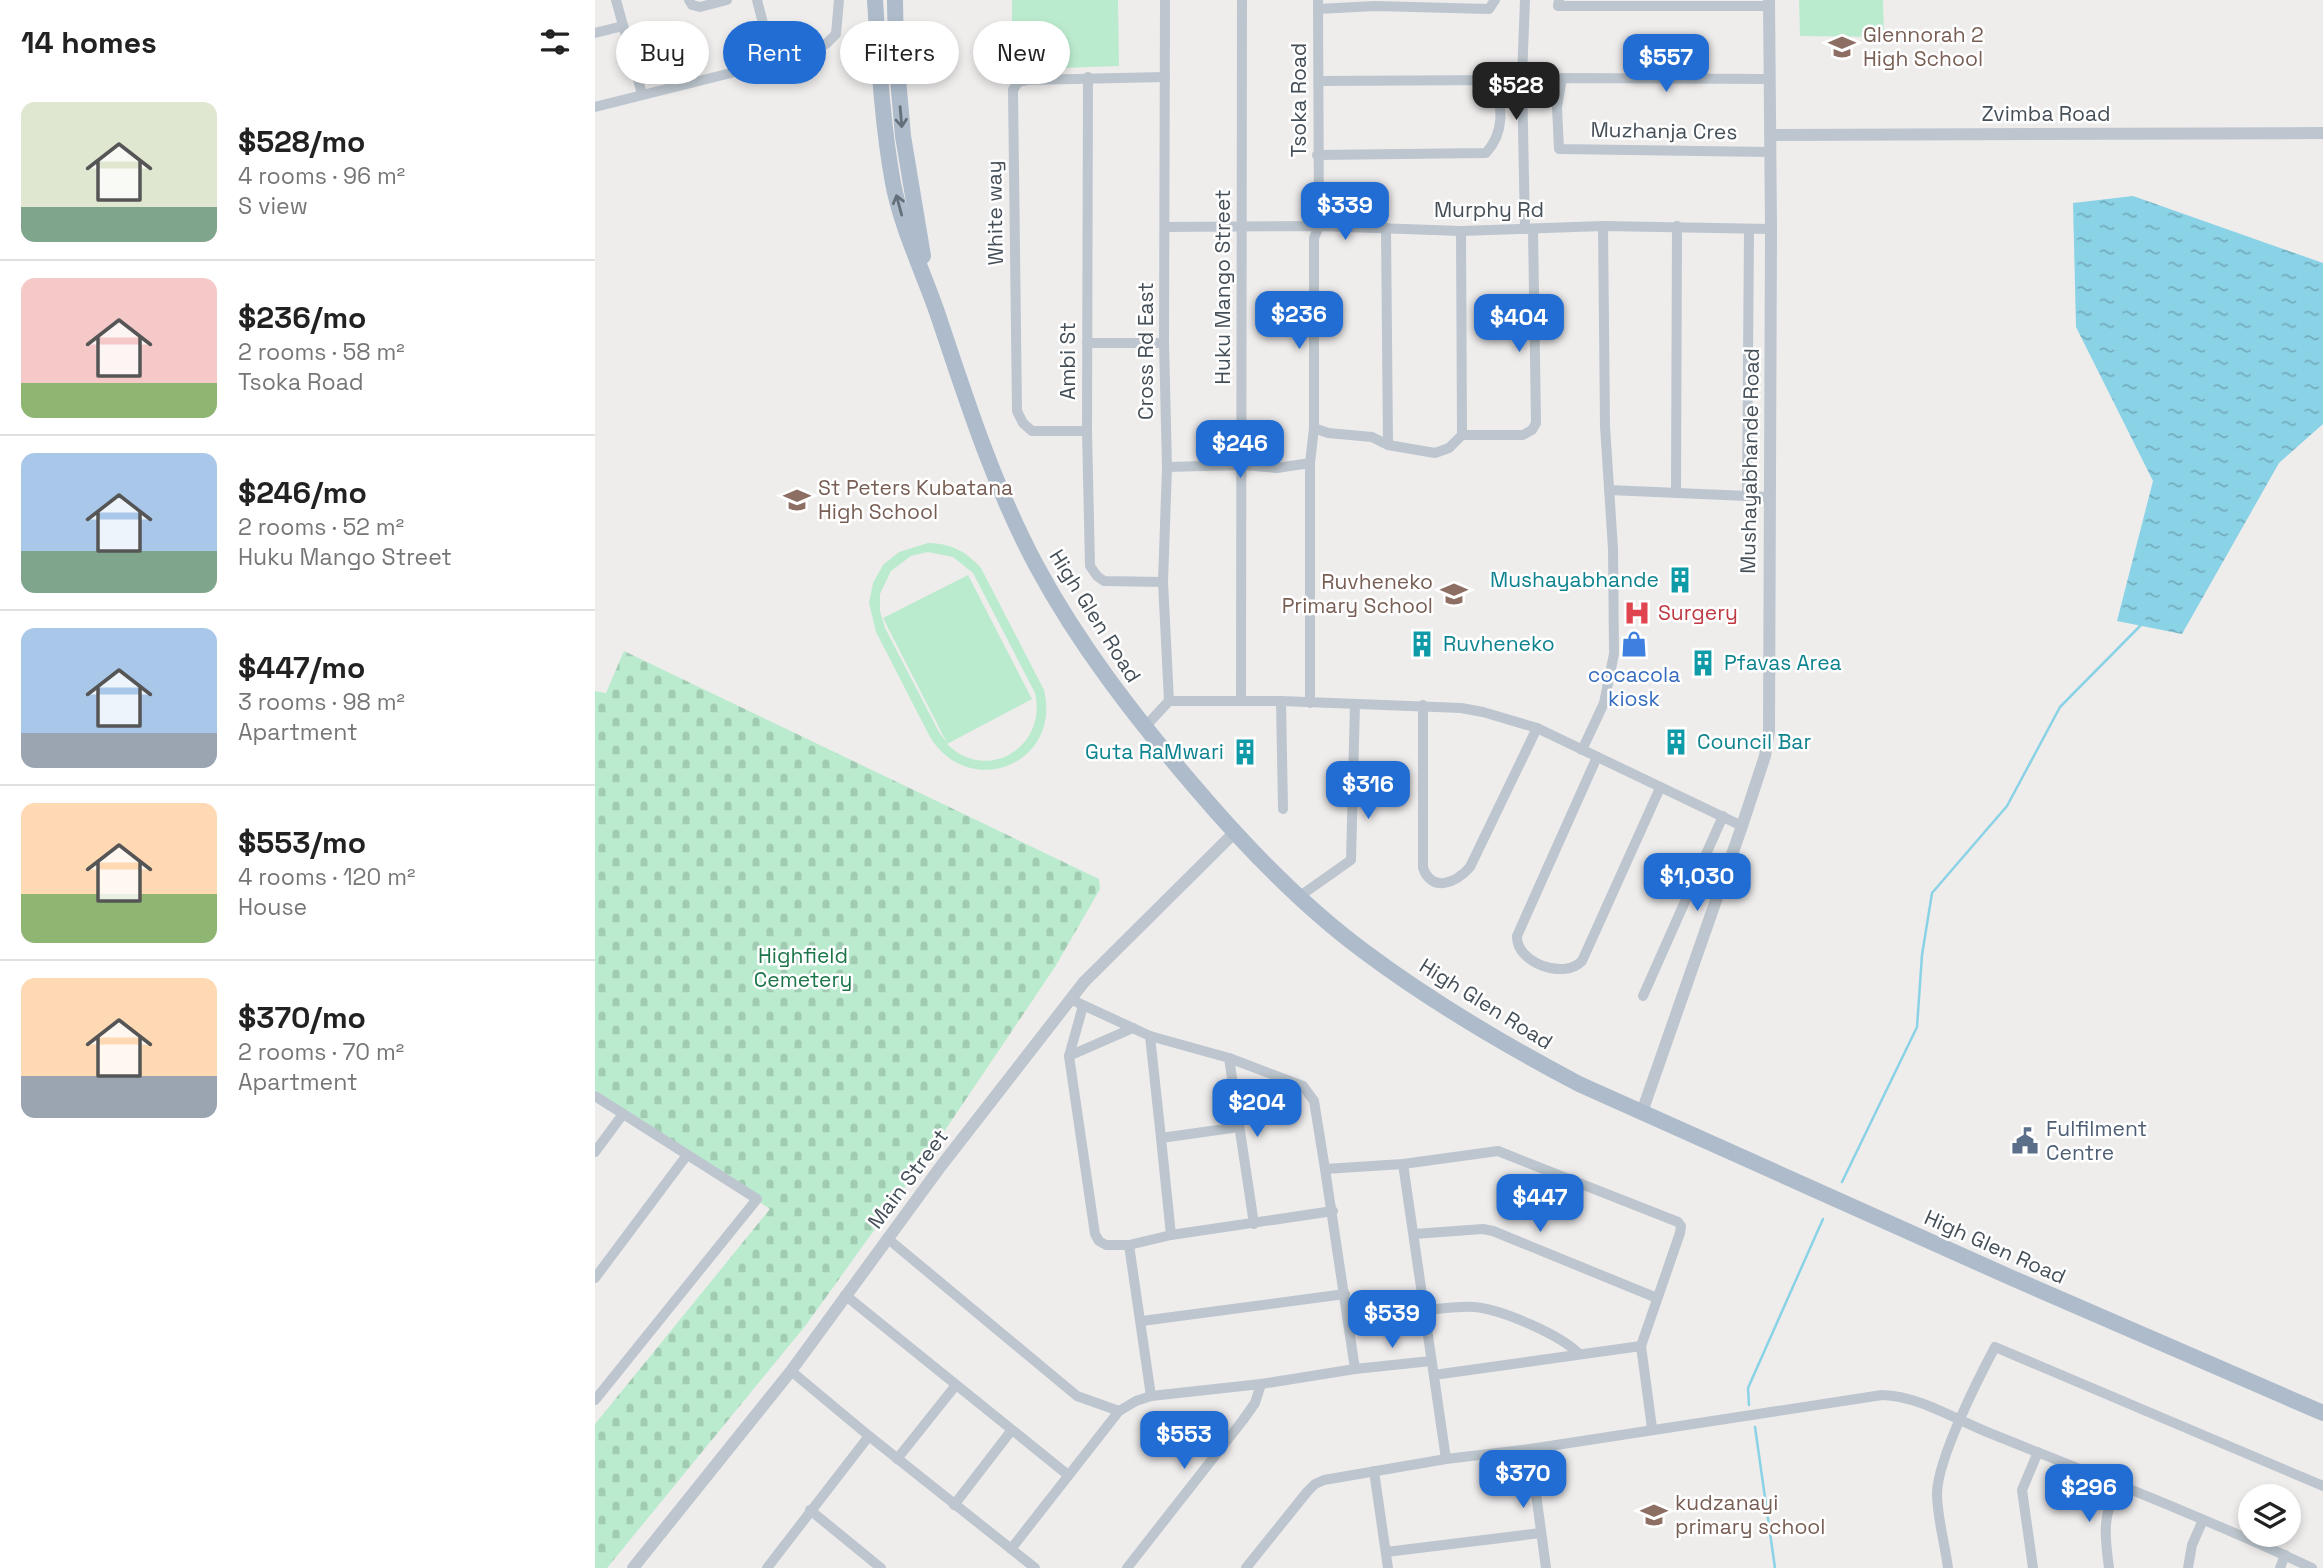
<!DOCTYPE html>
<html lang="en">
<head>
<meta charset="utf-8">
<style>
	body { margin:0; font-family:"Space Grotesk",sans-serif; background:#f2f2f2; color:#222; height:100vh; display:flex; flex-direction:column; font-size:26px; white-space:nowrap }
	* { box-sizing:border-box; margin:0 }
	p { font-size:23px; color:#767676 }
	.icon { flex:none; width:38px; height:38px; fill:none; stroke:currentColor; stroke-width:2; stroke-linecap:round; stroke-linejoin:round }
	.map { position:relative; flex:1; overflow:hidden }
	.side { display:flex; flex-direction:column; background:#fff; width:595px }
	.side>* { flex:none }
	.top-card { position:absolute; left:21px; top:21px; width:665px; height:63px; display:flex; gap:14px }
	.fabs { position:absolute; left:1643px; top:1484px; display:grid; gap:14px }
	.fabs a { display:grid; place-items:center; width:63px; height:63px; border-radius:50%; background:#fff; box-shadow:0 4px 10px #0003; font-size:35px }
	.price { position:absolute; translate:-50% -60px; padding:0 16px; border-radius:14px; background:#226dd3; color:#fff; font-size:23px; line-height:46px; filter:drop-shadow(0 2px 4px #0008) }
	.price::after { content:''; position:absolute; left:50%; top:42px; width:21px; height:16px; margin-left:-10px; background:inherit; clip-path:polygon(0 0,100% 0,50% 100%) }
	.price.active { background:#222; color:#fff }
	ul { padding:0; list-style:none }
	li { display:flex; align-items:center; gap:21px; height:175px; padding:0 21px }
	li+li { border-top:2px solid #e0e0e0 }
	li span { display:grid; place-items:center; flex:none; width:196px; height:140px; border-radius:14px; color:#555 }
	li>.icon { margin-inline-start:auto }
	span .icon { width:84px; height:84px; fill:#fffc; stroke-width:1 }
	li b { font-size:30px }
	h2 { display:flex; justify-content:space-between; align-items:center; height:84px; padding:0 21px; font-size:30px }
	.chip { padding:0 24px; border-radius:32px; background:#fff; box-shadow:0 4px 10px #0003; font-size:24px; line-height:63px }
	.chip.active { background:#226dd3; color:#fff }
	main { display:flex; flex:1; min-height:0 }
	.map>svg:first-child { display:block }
</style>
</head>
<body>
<main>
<section class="side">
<h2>14 homes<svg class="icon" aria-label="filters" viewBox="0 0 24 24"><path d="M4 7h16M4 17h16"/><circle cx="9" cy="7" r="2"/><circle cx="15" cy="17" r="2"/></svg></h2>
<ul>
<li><span style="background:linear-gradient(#dfe7d0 75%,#7fa58c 0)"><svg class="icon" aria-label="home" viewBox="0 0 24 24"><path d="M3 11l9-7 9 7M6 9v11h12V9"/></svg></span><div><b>$528/mo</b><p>4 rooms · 96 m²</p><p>S view</p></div></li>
<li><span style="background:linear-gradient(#f6c9c9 75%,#8fb573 0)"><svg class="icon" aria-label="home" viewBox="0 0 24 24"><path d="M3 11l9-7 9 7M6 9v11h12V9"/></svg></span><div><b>$236/mo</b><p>2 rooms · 58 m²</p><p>Tsoka Road</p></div></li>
<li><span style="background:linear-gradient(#a9c7e8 70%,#7fa58c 0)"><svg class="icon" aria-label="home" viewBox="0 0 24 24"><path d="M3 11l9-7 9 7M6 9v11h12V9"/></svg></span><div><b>$246/mo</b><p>2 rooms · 52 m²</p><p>Huku Mango Street</p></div></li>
<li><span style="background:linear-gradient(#a9c7e8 75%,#9aa5b1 0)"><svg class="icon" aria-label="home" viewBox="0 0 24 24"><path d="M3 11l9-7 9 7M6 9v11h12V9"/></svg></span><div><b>$447/mo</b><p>3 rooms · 98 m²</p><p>Apartment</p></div></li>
<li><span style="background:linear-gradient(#ffd9b3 65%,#8fb573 0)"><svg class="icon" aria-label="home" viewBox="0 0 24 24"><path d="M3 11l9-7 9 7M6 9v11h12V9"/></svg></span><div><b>$553/mo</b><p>4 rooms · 120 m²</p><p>House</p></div></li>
<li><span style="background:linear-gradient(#ffd9b3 70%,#9aa5b1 0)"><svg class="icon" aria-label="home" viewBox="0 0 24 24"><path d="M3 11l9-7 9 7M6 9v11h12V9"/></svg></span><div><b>$370/mo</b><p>2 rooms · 70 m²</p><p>Apartment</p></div></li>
</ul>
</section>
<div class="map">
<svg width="1728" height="1568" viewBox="0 0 1728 1568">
	<defs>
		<pattern id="cemetery-stones" width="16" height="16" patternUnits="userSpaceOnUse" patternTransform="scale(1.75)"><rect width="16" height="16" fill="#bbebce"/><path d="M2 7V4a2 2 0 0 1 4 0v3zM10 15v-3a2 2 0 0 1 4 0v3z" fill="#a2cbb3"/></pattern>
		<pattern id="water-ripples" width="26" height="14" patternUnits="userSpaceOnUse" patternTransform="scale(1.75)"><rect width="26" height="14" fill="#8ad2e6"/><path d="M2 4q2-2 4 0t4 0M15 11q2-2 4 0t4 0" fill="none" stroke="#73adbd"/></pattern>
	</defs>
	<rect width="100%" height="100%" fill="#efecec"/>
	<path fill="url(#cemetery-stones)" d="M29 651 504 879 505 889 460 967 336 1151 211 1325 12 1568H0V1424L175 1209 32 1116 0 1090V691L11 693Z"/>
	<g fill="#bbebce" fill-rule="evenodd">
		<path d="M417 0H523L524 66 417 70Z"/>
		<path d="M1204 0H1288L1289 37 1205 36Z"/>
		<path d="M333 543C355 543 371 551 386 568L449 690C467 764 375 801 335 737L281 632 274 603 278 583 288 565 304 552ZM333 552 358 557 378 573 440 693C453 747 391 784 352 744L437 699 373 575 288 618 352 743 344 732 290 628 285 611V594L296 571 316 556Z"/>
	</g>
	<path fill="url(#water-ripples)" d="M1538 196 1728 263V424L1684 463 1587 634 1522 621 1558 481 1481 327 1478 203Z"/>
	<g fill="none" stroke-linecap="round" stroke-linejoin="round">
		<g stroke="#8ad2e6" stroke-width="2.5">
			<path d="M1247 1182 1322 1027 1327 955 1337 893 1412 806 1465 707 1547 624"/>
			<path d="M1154 1405 1153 1388 1228 1219"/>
			<path d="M1160 1427 1180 1568"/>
		</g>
		<g stroke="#bdc6ce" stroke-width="10">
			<path d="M21 0 47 94"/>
			<path d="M94 0 97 5 105 7 132 0"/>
			<path d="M162 0 178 62"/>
			<path d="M570 0 569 343 572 467 568 582 574 701"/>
			<path d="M964 0 963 6H1174"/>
			<path d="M723 9 780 6 894 9 900 0"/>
			<path d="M0 33 28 26"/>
			<path d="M493 77 492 431 495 566 502 576 509 581 568 582"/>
			<path d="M0 107 160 67 222 49 231 44 241 34 244 0"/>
			<path d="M1174 152 964 149 962 107 967 78 1175 79"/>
			<path d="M722 155 891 153C911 131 906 107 901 80L724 81"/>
			<path d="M570 227 724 226 866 231 1008 226 1176 229"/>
			<path d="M791 228 793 445"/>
			<path d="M930 229 927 77 930 0"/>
			<path d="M492 343H569"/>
			<path d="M719 428 733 433 777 437 793 445 840 453 854 448 867 435 866 231"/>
			<path d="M492 431H437L428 423 422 411 418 90 423 82 432 80 570 77"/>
			<path d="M867 435H928L937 430 941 423 938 229"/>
			<path d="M572 467 648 465 682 468 715 463"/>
			<path d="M1014 490 1175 497"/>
			<path d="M1081 492 1082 226"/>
			<path d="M1152 496 1154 229"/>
			<path d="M646 701 647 0"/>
			<path d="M686 701 688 809"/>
			<path d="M715 703V463L719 428V238L724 226 723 0"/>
			<path d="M828 705V868C837 893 861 883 875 867L942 728"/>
			<path d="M549 728 574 701H686L866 708 888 712 942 728 1147 826"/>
			<path d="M987 750 1009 703 1019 654 1018 549 1010 426 1008 226"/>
			<path d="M1002 757 922 936C921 963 969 980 987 961L1065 788"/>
			<path d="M705 896 756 860 760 704"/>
			<path d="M1048 996 1128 816"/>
			<path d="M475 999 555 1036 634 1058 708 1086 719 1101 730 1169"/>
			<path d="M488 1006 474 1056 500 1234 504 1241 511 1245H534L576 1235 738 1211"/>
			<path d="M555 1036 566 1138"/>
			<path d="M474 1056 538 1028"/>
			<path d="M634 1058 659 1224"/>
			<path d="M0 1096 162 1199 0 1400"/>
			<path d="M0 1152 28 1114"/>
			<path d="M808 1164 851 1459"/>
			<path d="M819 1234 888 1229 898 1231 1062 1298"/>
			<path d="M576 1235 566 1138 644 1127"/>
			<path d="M292 1238 482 1396 524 1411"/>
			<path d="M534 1245 556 1396"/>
			<path d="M0 1278 92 1155"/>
			<path d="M250 1295 473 1475"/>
			<path d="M829 1310C846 1309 862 1306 879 1307 906 1309 966 1335 984 1354"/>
			<path d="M547 1321 750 1294"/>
			<path d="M760 1369 836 1361"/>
			<path d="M196 1371 274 1436 440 1568"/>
			<path d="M839 1375 1046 1346"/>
			<path d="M935 1449 951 1568"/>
			<path d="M302 1459 361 1385"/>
			<path d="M779 1471 793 1568"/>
			<path d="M359 1505 416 1431"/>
			<path d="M215 1510 286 1568"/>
			<path d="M416 1549 524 1411 541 1401 556 1396 666 1384 760 1369 730 1169 808 1164 903 1151 1083 1222 1086 1226 1085 1233 1046 1346 1057 1428"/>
			<path d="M791 1552 946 1533"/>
			<path d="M172 1568 274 1436"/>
			<path d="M532 1568 648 1420 660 1403 666 1384"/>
			<path d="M651 1568 712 1492 720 1484 729 1480 851 1459 935 1449 1287 1395C1325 1396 1361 1420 1397 1434 1504 1477 1613 1519 1717 1568"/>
			<path d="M1353 1568C1350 1544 1342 1517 1342 1493 1343 1458 1383 1379 1400 1347L1728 1486"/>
			<path d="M1438 1568 1427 1490 1443 1452"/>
			<path d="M1514 1568C1509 1531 1508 1519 1522 1485"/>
			<path d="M1593 1568 1597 1545 1608 1520"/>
			<path d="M1685 1568 1690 1555"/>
		</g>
		<g stroke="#bdc6ce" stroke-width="12">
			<path d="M1175 135 1728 133"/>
			<path d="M1047 1112 1147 826 1170 756 1174 731 1176 229 1174 0"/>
			<path d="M38 1568 196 1371 346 1166 489 982 639 833"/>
		</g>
		<g stroke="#adbbca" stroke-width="16">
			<path d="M280 0C284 61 287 123 298 183 307 230 329 273 344 318 372 402 399 486 441 565 484 645 540 717 599 786 650 846 706 905 770 952 837 1002 910 1045 984 1084L1417 1278 1728 1413"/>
			<path d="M300 0 301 56 308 136 328 256"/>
		</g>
	</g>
	<defs><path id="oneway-shaft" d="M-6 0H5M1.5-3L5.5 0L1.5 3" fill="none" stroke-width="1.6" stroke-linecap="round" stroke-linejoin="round" transform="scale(1.75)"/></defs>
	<g stroke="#646f7a">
		<use href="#oneway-shaft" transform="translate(306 117) rotate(85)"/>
		<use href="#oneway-shaft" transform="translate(304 205) rotate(-105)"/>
	</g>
	<defs>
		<g id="school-bare" transform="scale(2.1)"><path d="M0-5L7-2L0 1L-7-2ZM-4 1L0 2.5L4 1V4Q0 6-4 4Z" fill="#8d6e63" stroke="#fff" stroke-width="2.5" paint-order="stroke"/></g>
		<g id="building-bare" transform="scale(2.1)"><path d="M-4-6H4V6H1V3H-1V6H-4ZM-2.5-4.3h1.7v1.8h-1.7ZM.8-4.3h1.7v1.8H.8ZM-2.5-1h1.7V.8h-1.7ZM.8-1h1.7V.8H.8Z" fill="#0f9aa8" stroke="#fff" stroke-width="2.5" paint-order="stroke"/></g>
		<g id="hospital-bare" transform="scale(2.1)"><path d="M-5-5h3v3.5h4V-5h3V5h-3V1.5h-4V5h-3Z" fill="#e0444e" stroke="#fff" stroke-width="2.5" paint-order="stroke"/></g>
		<g id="shop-bare" transform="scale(2.1)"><path d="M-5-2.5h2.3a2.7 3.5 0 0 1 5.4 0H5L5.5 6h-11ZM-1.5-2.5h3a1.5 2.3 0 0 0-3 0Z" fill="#3f7fe0" stroke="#fff" stroke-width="2.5" paint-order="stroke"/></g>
		<g id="civic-bare" transform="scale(2.1)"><path d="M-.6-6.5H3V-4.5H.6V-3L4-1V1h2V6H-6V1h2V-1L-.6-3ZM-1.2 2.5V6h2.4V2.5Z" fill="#5c6f8a" stroke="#fff" stroke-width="2.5" paint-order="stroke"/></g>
	</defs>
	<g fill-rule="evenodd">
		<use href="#school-bare" x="1247" y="47"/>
		<use href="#school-bare" x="202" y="500"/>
		<use href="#building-bare" x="1085" y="580"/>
		<use href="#school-bare" x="859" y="594"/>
		<use href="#hospital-bare" x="1042" y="613"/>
		<use href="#building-bare" x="827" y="644"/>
		<use href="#shop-bare" x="1039" y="644"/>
		<use href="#building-bare" x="1108" y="663"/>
		<use href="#building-bare" x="1081" y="742"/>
		<use href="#building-bare" x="650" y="752"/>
		<use href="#civic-bare" x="1430" y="1141"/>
		<use href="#school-bare" x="1059" y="1515"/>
	</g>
	<g text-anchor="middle" stroke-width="5" stroke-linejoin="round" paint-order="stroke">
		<g font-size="21" fill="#785e54" stroke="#fff" text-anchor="start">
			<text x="1268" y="42">Glennorah 2<tspan x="1268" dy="24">High School</tspan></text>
			<text x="223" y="495">St Peters Kubatana<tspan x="223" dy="24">High School</tspan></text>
			<text x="838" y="589" text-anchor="end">Ruvheneko<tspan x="838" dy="24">Primary School</tspan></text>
			<text x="1080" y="1510">kudzanayi<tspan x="1080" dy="24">primary school</tspan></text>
		</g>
		<g font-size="21" fill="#454f58" stroke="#fff">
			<text transform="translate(704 100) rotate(-90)" y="7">Tsoka Road</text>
			<text x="1451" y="121">Zvimba Road</text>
			<text transform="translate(1069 131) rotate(1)" y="7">Muzhanja Cres</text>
			<text x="894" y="217">Murphy Rd</text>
			<text transform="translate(400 213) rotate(-91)" y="7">White way</text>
			<text transform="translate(628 287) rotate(-90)" y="7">Huku Mango Street</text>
			<text transform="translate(551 351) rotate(-90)" y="7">Cross Rd East</text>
			<text transform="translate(473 361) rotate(-90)" y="7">Ambi St</text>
			<text transform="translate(1155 461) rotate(-89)" y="7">Mushayabhande Road</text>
			<text transform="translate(500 616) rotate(58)" y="7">High Glen Road</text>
			<text transform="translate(891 1004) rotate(32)" y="7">High Glen Road</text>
			<text transform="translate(313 1179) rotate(-53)" y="7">Main Street</text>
			<text transform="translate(1400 1247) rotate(24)" y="7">High Glen Road</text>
		</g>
		<g font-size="21" fill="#0d838f" stroke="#fff" text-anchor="start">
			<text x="1064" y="587" text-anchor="end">Mushayabhande</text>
			<text x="848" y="651">Ruvheneko</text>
			<text x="1129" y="670">Pfavas Area</text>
			<text x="1102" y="749">Council Bar</text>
			<text x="629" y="759" text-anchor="end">Guta RaMwari</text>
		</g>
		<g font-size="21" fill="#be3a42" stroke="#fff" text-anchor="start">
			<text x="1063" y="620">Surgery</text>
		</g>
		<g font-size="21" fill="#366cbe" stroke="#fff">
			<text x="1039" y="682">cocacola<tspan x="1039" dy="24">kiosk</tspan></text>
		</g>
		<g font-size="21" fill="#1b7549" stroke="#fff">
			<text x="208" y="963">Highfield<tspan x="208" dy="24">Cemetery</tspan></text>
		</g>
		<g font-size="21" fill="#4e5e75" stroke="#fff" text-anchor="start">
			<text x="1451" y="1136">Fulfilment<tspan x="1451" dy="24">Centre</tspan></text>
		</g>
	</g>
</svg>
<div class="fabs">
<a><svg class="icon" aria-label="layers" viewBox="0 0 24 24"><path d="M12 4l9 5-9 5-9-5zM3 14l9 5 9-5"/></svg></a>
</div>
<b class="price" style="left:1071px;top:94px">$557</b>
<b class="price active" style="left:921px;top:122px">$528</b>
<b class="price" style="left:750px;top:242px">$339</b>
<b class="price" style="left:704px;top:351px">$236</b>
<b class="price" style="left:924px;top:354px">$404</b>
<b class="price" style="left:645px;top:480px">$246</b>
<b class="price" style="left:773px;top:821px">$316</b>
<b class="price" style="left:1102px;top:913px">$1,030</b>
<b class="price" style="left:662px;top:1139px">$204</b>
<b class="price" style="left:945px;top:1234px">$447</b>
<b class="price" style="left:797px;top:1350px">$539</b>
<b class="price" style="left:589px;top:1471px">$553</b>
<b class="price" style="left:928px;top:1510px">$370</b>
<b class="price" style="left:1494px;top:1524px">$296</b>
<div class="top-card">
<a class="chip">Buy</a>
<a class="chip active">Rent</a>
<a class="chip">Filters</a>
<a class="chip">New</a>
</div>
</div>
</main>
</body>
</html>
